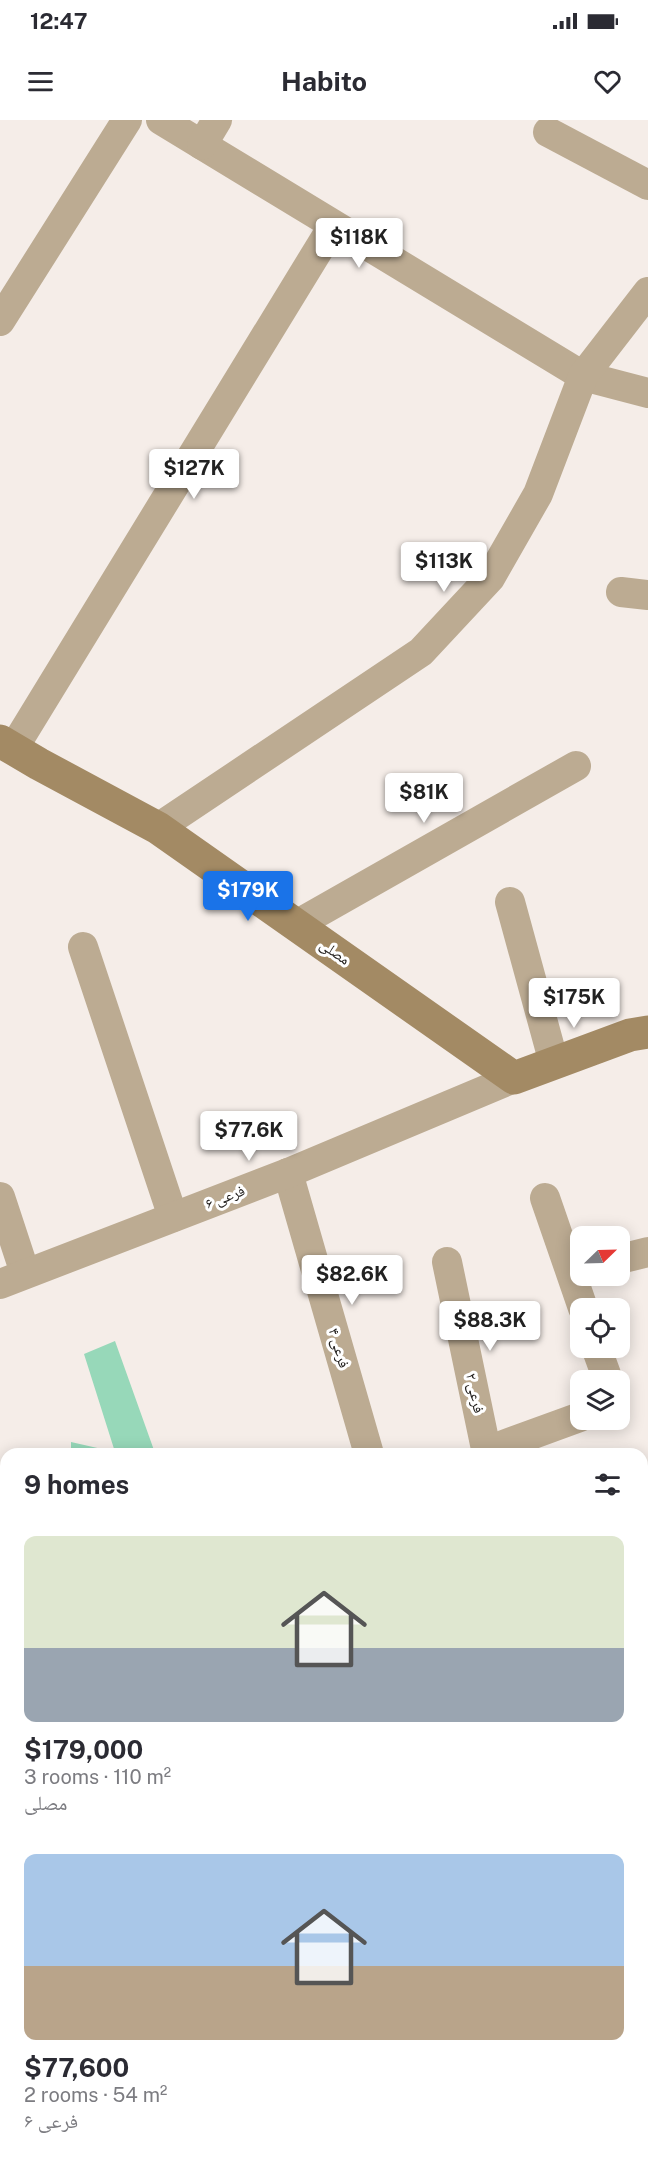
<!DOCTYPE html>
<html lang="en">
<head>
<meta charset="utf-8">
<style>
	body { margin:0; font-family:"Public Sans","Noto Naskh Arabic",sans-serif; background:#f2f2f3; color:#2b2b33; height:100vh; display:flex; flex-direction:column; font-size:22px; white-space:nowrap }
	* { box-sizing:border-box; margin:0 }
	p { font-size:20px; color:#7c7c81 }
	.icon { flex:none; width:33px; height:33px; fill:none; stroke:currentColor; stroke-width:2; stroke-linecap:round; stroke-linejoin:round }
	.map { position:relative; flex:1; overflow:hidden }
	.side { position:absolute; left:0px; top:1328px; width:648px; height:722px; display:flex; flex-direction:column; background:#fff; border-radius:18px 18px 0 0; box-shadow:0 3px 15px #0003 }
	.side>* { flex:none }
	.needle { width:39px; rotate:67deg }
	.buttons { position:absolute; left:570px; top:1106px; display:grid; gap:12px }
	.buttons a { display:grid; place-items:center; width:60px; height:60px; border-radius:12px; background:#fff; box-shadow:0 3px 15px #0003; font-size:30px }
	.price { position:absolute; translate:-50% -51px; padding:0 14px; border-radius:6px; background:#fff; color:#222; font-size:20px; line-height:39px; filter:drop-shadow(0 2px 3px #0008) }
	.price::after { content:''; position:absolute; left:50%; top:36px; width:18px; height:14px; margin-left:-9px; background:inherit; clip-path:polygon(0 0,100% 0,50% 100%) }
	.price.selected { background:#1a73e8; color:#fff }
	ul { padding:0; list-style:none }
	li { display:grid; align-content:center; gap:12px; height:318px; padding:0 24px }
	li span { display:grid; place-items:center; height:186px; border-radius:12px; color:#555 }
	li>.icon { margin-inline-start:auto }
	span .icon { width:108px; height:108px; fill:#fffc; stroke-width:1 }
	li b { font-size:26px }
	h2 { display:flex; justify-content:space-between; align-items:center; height:72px; padding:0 24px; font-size:26px }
	.status { display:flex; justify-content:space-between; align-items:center; height:42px; padding:0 30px; background:#fff; direction:ltr }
	.status svg { height:16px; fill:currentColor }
	header { display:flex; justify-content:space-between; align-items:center; height:78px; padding:0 24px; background:#fff; font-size:27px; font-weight:700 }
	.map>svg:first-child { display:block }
</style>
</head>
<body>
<div class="status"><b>12:47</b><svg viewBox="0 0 49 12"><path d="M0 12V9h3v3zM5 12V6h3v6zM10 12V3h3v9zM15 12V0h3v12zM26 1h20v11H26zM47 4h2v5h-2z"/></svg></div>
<header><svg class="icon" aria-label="menu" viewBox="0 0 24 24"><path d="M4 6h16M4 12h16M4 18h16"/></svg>Habito<svg class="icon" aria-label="heart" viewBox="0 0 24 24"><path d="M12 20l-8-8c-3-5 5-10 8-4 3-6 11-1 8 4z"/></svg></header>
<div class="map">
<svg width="648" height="2048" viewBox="0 0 648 2048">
	<rect width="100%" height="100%" fill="#f5ede8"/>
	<path fill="#97d8b9" d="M115 1221 155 1333H71V1322L115 1332 84 1234Z"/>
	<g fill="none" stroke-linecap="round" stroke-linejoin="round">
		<g stroke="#bcab92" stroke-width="30">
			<path d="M161 0 583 256 648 273"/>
			<path d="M548 12 648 65"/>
			<path d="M202 25 217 0"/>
			<path d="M0 201 127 0"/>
			<path d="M621 472 648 475"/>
			<path d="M13 629 333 106"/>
			<path d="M158 708 421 532 490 458 538 374 583 256 648 172"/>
			<path d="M510 782 554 943"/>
			<path d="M296 805 576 646"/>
			<path d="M83 827 173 1097"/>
			<path d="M288 1053 369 1334"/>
			<path d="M0 1077 25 1153"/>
			<path d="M545 1078 583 1188"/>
			<path d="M620 1139 648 1132"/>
			<path d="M447 1142 487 1334"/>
			<path d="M0 1164 288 1053 514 958"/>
			<path d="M596 1227 608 1260"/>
			<path d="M487 1331 580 1297"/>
			<path d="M0 1403 6 1372"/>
			<path d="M178 2043 186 2048"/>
			<path d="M67 2048 78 2043"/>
		</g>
		<g stroke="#a38a64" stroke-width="33">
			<path d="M0 621 39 644 158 708 514 958 630 915 648 912"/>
			<path d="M0 1370 6 1372"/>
			<path d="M642 1575 648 1577"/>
			<path d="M642 1877 648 1876"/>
			<path d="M0 1920 6 1921"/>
		</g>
	</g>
	<g text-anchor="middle" stroke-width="6" stroke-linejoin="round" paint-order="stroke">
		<g font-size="15" fill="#23201e" stroke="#fff">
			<text transform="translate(335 832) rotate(35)" y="5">مصلی</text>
			<text transform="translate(225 1077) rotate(-21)" y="5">فرعی ۶</text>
			<text transform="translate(339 1228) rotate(74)" y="5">فرعی ۴</text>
			<text transform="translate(475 1273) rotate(78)" y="5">فرعی ۲</text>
		</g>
	</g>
</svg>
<div class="buttons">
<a><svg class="needle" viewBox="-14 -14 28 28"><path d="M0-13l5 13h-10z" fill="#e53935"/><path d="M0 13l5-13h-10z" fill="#7c7c81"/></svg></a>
<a><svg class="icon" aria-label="locate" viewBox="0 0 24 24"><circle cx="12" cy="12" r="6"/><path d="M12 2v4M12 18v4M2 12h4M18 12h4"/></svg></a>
<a><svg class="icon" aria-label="layers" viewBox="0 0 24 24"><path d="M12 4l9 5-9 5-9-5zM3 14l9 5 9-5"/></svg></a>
</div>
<b class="price" style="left:359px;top:149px">$118K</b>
<b class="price" style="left:194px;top:380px">$127K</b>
<b class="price" style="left:444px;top:473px">$113K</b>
<b class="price" style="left:424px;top:704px">$81K</b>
<b class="price selected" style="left:248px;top:802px">$179K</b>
<b class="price" style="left:574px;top:909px">$175K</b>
<b class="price" style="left:249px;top:1042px">$77.6K</b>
<b class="price" style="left:352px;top:1186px">$82.6K</b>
<b class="price" style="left:490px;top:1232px">$88.3K</b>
<section class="side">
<h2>9 homes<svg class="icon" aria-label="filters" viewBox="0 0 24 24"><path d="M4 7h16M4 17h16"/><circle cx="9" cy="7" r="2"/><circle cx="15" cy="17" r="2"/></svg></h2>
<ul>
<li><span style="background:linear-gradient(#dfe7d0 60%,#9aa5b1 0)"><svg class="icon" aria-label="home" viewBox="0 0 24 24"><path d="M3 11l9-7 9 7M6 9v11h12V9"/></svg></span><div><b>$179,000</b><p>3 rooms · 110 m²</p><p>مصلی</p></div></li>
<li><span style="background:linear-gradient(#a9c7e8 60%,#b9a48a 0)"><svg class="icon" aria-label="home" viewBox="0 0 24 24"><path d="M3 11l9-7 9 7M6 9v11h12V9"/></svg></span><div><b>$77,600</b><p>2 rooms · 54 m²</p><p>فرعی ۶</p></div></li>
</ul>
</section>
</div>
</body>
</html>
